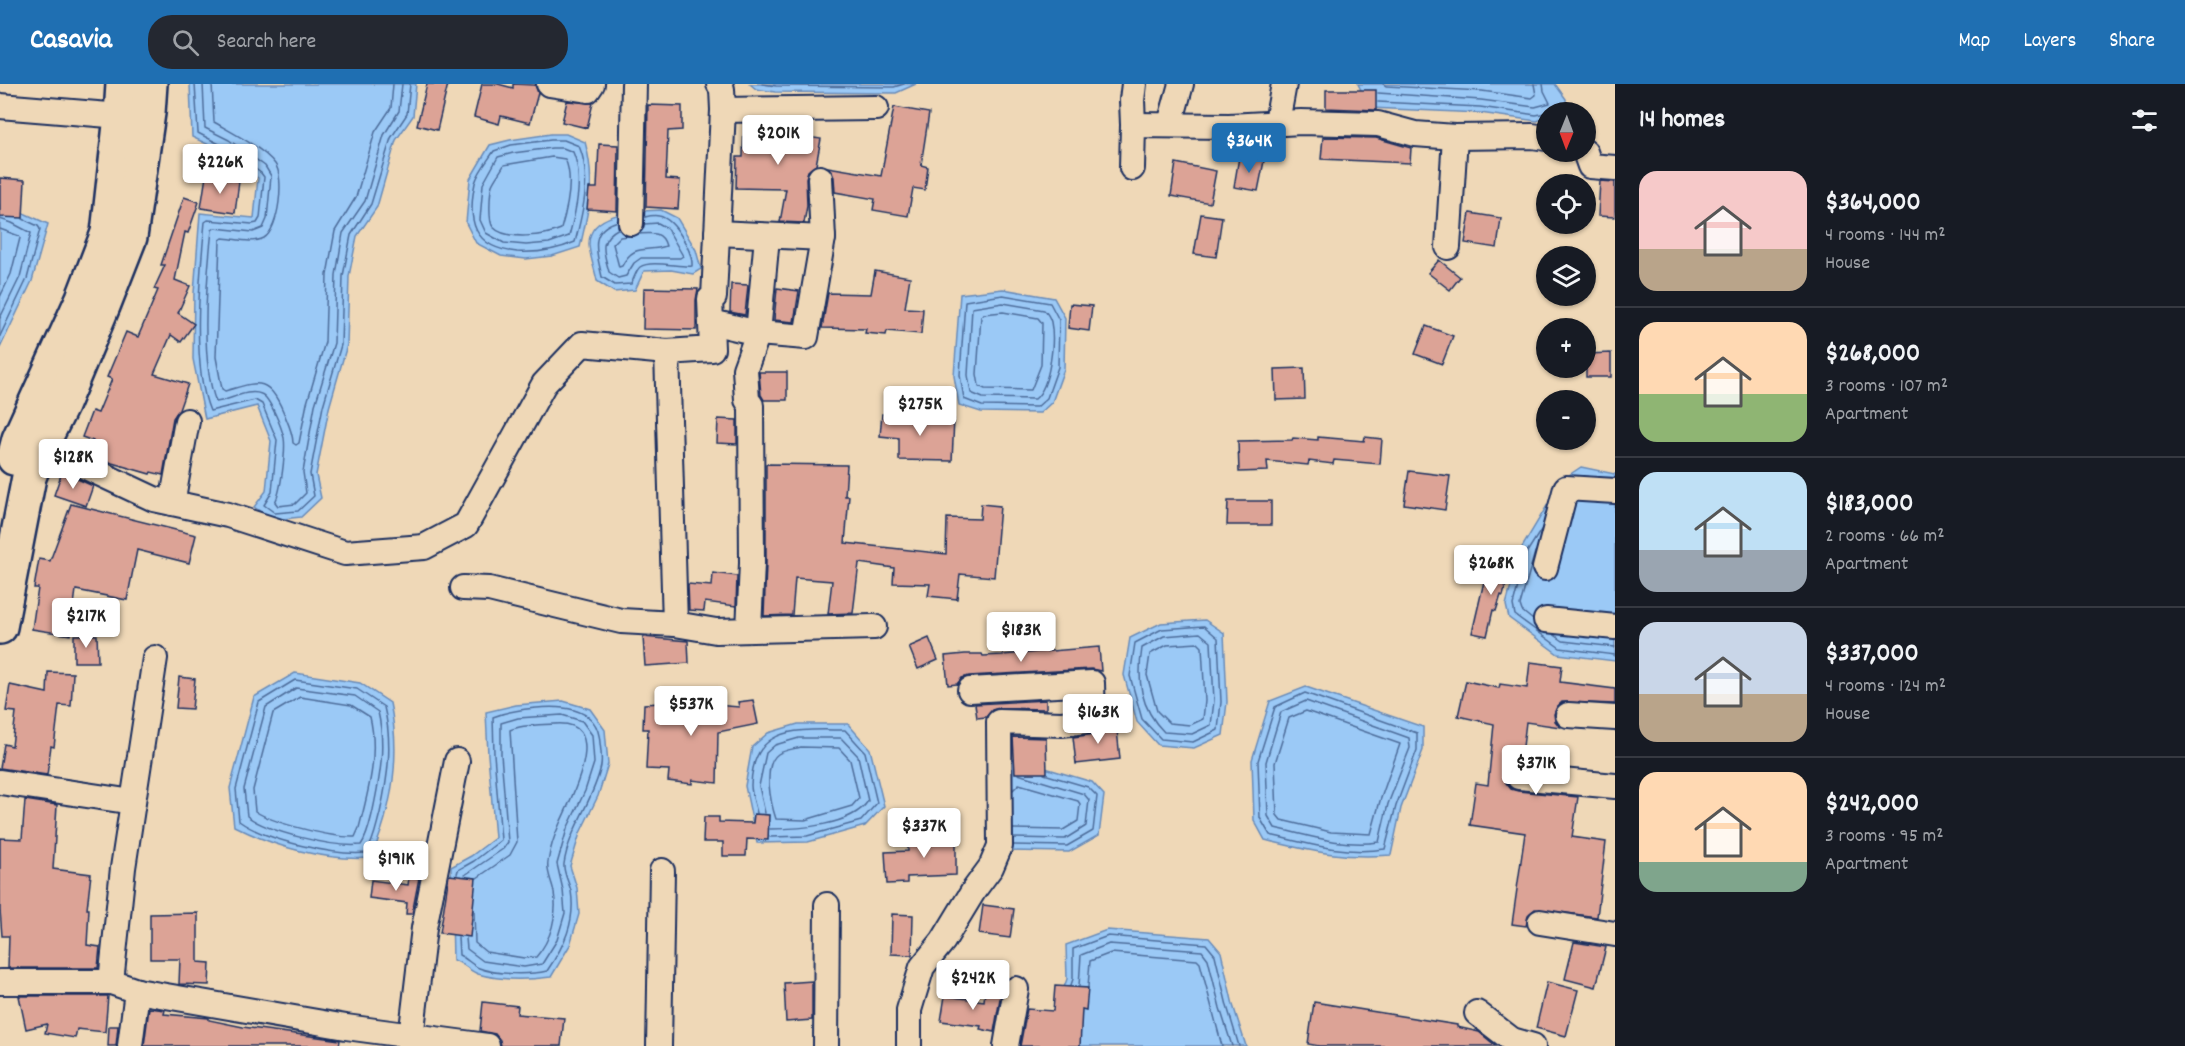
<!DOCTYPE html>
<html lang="en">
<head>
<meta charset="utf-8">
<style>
	body { margin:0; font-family:Dekko,sans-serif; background:#242831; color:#f1f3f6; height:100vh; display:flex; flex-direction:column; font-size:22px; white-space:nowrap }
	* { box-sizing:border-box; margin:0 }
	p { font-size:20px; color:#9ea1a6 }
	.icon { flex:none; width:33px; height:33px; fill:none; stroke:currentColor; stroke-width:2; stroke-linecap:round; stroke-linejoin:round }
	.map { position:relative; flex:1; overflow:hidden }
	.sheet { display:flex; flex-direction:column; background:#171b24; width:570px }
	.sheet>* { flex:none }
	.needle { width:39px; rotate:181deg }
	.tools { position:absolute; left:1536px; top:18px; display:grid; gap:12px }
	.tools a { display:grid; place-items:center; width:60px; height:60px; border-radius:50%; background:#171b24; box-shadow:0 2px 4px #0004; font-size:30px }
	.price { position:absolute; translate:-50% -51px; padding:0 14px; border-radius:6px; background:#fff; color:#222; font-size:20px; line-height:39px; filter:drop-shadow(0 2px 3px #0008) }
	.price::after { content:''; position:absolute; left:50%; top:36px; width:18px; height:14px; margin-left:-9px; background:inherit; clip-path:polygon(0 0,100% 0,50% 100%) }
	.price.selected { background:#1f6fb2; color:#fff }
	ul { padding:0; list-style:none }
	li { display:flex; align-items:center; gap:18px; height:150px; padding:0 24px }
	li+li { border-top:2px solid #363941 }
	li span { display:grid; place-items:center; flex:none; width:168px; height:120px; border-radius:18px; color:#555 }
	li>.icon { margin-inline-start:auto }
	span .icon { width:72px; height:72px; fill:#fffc; stroke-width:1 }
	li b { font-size:26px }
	h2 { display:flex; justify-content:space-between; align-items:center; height:72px; padding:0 24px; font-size:26px }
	header { display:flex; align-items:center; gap:36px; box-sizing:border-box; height:84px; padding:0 30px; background:#1f6fb2; color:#fff }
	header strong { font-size:28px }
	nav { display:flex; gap:33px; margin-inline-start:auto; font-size:21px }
	.search { width:420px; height:54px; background:#242831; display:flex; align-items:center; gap:15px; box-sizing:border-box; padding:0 21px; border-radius:24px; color:#9ea1a6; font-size:22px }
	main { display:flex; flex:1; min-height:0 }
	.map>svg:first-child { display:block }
</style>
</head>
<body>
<header>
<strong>Casavia</strong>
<div class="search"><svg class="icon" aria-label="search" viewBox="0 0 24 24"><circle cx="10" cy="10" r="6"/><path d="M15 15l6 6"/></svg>Search here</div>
<nav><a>Map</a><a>Layers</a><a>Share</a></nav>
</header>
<main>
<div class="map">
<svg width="1615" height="962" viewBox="0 0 1615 962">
	<rect width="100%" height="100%" fill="#efd8b7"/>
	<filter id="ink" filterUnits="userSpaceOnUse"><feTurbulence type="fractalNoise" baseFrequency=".0167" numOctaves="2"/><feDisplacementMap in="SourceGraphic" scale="12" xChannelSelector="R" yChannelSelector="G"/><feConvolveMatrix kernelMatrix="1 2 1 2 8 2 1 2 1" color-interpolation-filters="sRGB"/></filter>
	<g filter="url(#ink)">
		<g fill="#9bc9f6" stroke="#688bb9" stroke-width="1.5">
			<path d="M190 0H416L413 32 396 56 377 123 357 152 349 192 347 261 329 324 316 391 321 414 301 433 273 436 254 423 266 407 271 357 257 322 205 335 193 275 194 209 200 129 254 134 258 94 222 67 192 53Z"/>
			<path d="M750 0H916L896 9 775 8 756 5Z"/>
			<path d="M1358 0H1555L1566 15V27L1546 28V34L1537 37 1480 29 1370 24Z"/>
			<path d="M551 50H566L585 58C596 97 589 125 580 163L552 172 526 175 501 172 476 159 466 139 470 95 490 61 510 56Z"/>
			<path d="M0 121 17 126 48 140 32 197 0 264Z"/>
			<path d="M661 126 677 134 696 166 701 185 693 190 671 186 644 187 635 206 614 208 597 197C595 186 590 173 589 161 588 127 639 127 661 126Z"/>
			<path d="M1003 205 1054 214 1065 234 1064 285 1052 318 1040 329 981 328 959 321 954 292 960 210Z"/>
			<path d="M1581 383 1615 390V577L1558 570 1509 534 1506 521 1521 465 1563 395Z"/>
			<path d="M1205 536 1224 549 1227 618 1223 651 1194 664 1158 661 1137 638 1124 591 1130 554 1161 539Z"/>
			<path d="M295 589 360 599 390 619C401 671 392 725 371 774 324 777 275 763 234 742L230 704 254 613Z"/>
			<path d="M1306 603 1423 643V666L1401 724 1391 771C1342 775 1311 767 1265 756L1254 736 1252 676 1270 617Z"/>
			<path d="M563 617 590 625 605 646 608 680 598 712 580 749 570 782 577 804 579 830 570 861 551 893C527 896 501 897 478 890 469 887 464 879 453 876L451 783 471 772 495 754 488 671 486 628 516 621Z"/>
			<path d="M798 640H848L870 665 884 722 865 742 808 758 757 759 745 702 752 663 768 649Z"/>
			<path d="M1015 675 1092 698 1104 711 1099 751 1069 768 1003 767 1000 682Z"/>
			<path d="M1107 846 1209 854 1221 868 1233 921 1246 962H1052L1049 945 1067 895 1066 861Z"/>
		</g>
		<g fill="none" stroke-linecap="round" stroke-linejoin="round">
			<g stroke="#4e6d9b" stroke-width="1.5">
				<path d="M195 0 198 49 225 63 261 89 264 93 260 134 257 139 252 140 208 136 205 138C200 189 191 281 210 327L255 316 262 320 277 356 272 408 264 421 275 429 298 427 314 412 310 390 323 322 341 261 343 192 351 151 371 120 391 54 407 30 410 0"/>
				<path d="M203 0 205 44 229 56 265 82 271 92 267 135 263 144 253 148 215 144 212 146C207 191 200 277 216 318 229 317 248 304 261 310 270 313 282 345 284 354 286 366 281 409 275 418L278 422 295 420 306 409 303 388 315 321 334 259 336 191 343 149 365 117 384 51 399 27 402 0"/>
				<path d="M212 0 214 38C231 48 263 64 275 80 285 93 279 145 264 154 253 160 236 155 223 154L220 156 216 273 222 305 225 307C257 298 268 291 283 327 287 337 293 348 293 359L296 361 299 359 307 319 325 258 327 191 335 147 356 113 375 48 391 24 393 0"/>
				<path d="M762 0 776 2 894 3 904 0"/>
				<path d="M1383 0 1386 2 1482 7 1532 14 1536 11 1534 0"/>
				<path d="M1378 9 1481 16 1535 23 1550 19 1544 7 1543 0"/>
				<path d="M1378 18 1480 23 1536 31 1546 29"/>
				<path d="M551 56H564L579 62C592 92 583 128 575 158 557 166 536 169 517 168 473 164 467 137 475 99 478 88 488 76 494 67L511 61Z"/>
				<path d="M552 64H563L573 68C584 93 576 127 569 152L549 159 526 161 504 159 486 149 480 136 483 100 498 73 513 69Z"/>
				<path d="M552 73 565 75C574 94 567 125 561 145 545 152 506 157 493 143 488 137 490 108 492 101 495 94 501 87 504 81Z"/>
				<path d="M0 135 12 139 31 149 20 193 0 234"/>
				<path d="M618 137C587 146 597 169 602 193L615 201 631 200C634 195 636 186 640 183 651 175 681 184 692 182 693 168 675 135 659 132 655 131 649 132 645 133"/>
				<path d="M619 144C597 156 604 168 609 188L618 194 626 192 634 179 641 174H680L683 172 667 144 658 139 644 140"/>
				<path d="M0 145 19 152 20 154 11 190 0 213"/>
				<path d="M628 152 620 153 613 160 619 183 622 182C634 158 647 169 666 162 662 147 652 149 639 150"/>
				<path d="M1003 211 1050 219 1059 236 1058 283 1047 314 1037 323 982 322 964 315 960 291 965 217Z"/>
				<path d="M1003 219 1044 226C1047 229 1050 234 1051 238 1055 257 1050 303 1035 315L983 314 971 309 968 291 972 224Z"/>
				<path d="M1003 228 1038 234 1042 239 1041 281 1031 306 985 305 979 302 977 290 981 232 983 230Z"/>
				<path d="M0 252 27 195 40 145 38 142 23 135"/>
				<path d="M1541 446 1527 468 1513 521 1515 531 1560 564 1615 571"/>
				<path d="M1533 536 1522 527 1520 521 1535 468"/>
				<path d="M1204 542 1218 554 1221 618 1218 646 1193 658 1161 655 1142 635 1130 592 1135 559 1162 545Z"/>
				<path d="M1200 549 1211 558 1214 617 1211 641 1192 650 1164 648C1140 624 1137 596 1142 564L1164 552Z"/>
				<path d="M1553 550 1563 557 1615 563"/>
				<path d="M1198 559 1202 563 1205 617 1203 635 1190 641 1169 639 1157 627 1147 591 1150 570 1167 561Z"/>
				<path d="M295 596 357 605 384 623C393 660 388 693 380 729 376 743 374 757 366 769 334 772 265 756 239 737L236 705 259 618Z"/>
				<path d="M296 604 355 612 378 628C386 661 380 693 373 726 370 738 368 751 361 761 334 764 268 748 247 732L244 705 266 623Z"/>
				<path d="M1305 609 1417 649V666L1396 722 1385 765C1345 771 1308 760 1270 751L1260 734 1258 677 1275 623Z"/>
				<path d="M300 613 351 621 370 633C379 671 368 708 359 744L355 753C333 754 272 739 255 727L253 706 273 629Z"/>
				<path d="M1306 617 1409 654 1410 664 1388 720 1379 758C1343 763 1309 752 1275 744L1268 732 1266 678 1281 628Z"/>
				<path d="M1306 627 1400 660 1380 717 1371 750 1331 748 1281 736 1277 731 1275 679 1289 634Z"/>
				<path d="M801 663 839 664 850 676 859 714 852 722 805 736 776 735C771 720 762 681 778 670 784 666 794 665 801 663Z"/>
				<path d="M1013 706 1019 700 1078 717 1080 720 1078 737 1063 746 1013 745"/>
				<path d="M757 729C755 720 751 710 751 701 753 640 798 646 845 646L865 668 877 719 861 737 807 752 770 753"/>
				<path d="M765 729 759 702 766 669 775 661 799 654H841L858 672 868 717C852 742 798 745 770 745"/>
				<path d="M1013 754 1065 755 1086 742 1089 716 1084 710 1018 690"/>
				<path d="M1013 761 1067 762 1093 747 1097 712 1088 703 1044 690"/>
				<path d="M457 790 458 786 474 777 501 756 494 670 493 633C514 625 553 620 574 626 591 631 599 641 600 659 601 666 602 675 601 682 594 716 569 745 564 780 563 789 569 798 571 807 576 838 564 862 547 887 530 891 496 891 479 884 472 881 466 874 459 871L458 853"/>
				<path d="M465 791 503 765 508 758 501 670V639L518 634 562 631 582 637 592 651 594 679 585 707 567 745 557 780 563 806 565 829 557 856 542 880 524 883 483 877 467 865 466 854"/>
				<path d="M474 826 475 859 486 868 524 874 536 873C551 856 558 831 554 809 553 799 546 789 548 778 550 765 555 750 560 739 571 715 613 635 555 640 541 641 523 640 510 646L517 758 510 771 477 794"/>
				<path d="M1071 901 1073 895V865L1108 852 1206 860 1215 871 1227 922 1239 962"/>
				<path d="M1079 902 1081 871 1109 860 1202 867 1208 875 1220 924 1232 962"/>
				<path d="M1088 903 1090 877 1111 869 1197 876 1200 879 1222 962"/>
			</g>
		</g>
		<g fill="#dca396" stroke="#1b2f5e" stroke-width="1.5">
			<path d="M427 0H448L437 46 417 41Z"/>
			<path d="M482 0H498L513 4V0L535 1 538 9 530 39 501 32 499 40 474 33Z"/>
			<path d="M1326 6H1376V26L1326 24Z"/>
			<path d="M567 17 593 19 587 44 562 38Z"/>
			<path d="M648 21 682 22V46L668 47 666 95 680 96 678 125 646 123Z"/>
			<path d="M894 23 929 29 921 81 928 83 925 106 913 104 908 132 873 126 875 115 835 108 834 93 828 83 881 92Z"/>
			<path d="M744 40H776L775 48 821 55 816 81 808 87 806 94 807 122 804 139 780 138 786 105 736 104 737 73H743Z"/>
			<path d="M1323 53 1376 54 1411 64 1410 79 1321 75Z"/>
			<path d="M599 60 618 61 617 127 587 125 589 104H597Z"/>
			<path d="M1239 73 1264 77 1258 107 1234 103Z"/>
			<path d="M1176 79 1216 87 1210 119 1171 112Z"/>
			<path d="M206 92 239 97 235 129 201 124Z"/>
			<path d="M0 94 25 96 23 134 0 133Z"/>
			<path d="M1600 97 1615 98V133L1598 132Z"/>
			<path d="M184 113 199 118 188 149 185 148 175 196 190 202 178 229 194 240 181 258 171 251 154 290 188 300 179 326 173 334 163 391 151 388 150 390 112 379 89 369 93 357 82 353 92 327 98 329 112 295 107 293 126 248 138 253 158 206 154 205 165 181H161Z"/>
			<path d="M1470 129 1501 134 1497 164 1465 159Z"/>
			<path d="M1201 130 1222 133 1216 173 1194 170Z"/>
			<path d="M1439 176 1460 193 1450 206 1428 189Z"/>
			<path d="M875 187 910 193 905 224 923 225 921 250 887 247 886 251 865 249 866 245 822 244 828 209 871 210Z"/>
			<path d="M731 200 748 201 745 231 730 228Z"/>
			<path d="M644 204 698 205 696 216V246L643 245Z"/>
			<path d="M777 204 799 207 794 238 774 236Z"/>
			<path d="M1070 220 1092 222 1089 247 1068 244Z"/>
			<path d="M1426 242 1453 252 1442 280 1415 270Z"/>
			<path d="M1611 269V293H1586V270Z"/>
			<path d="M1304 284 1305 315 1276 316 1275 285Z"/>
			<path d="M759 288H787V316H764L761 311Z"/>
			<path d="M882 330 954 335 952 377 899 376V354L880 352Z"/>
			<path d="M718 335 737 336V360L717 359Z"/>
			<path d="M1318 353 1364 357 1365 353 1382 355 1380 380 1334 376 1333 380 1309 377 1308 381 1267 377 1268 387 1239 388 1238 357 1292 356 1293 354 1318 356Z"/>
			<path d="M766 380 847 381 845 412H849L845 459 946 470 947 434 980 435 981 420 1000 422 994 493 960 490 957 515 928 512 930 500 893 499 894 484 859 479 853 529 828 530 832 497 795 494 792 531 764 532 766 480Z"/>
			<path d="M1409 387 1450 392 1445 426 1404 420Z"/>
			<path d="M62 388 93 402 86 422 54 411Z"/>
			<path d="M1228 417H1271V441H1227Z"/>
			<path d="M71 420 196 451 189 479 137 466 127 516 76 506 70 551 32 545 38 504H34L39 475 50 477Z"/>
			<path d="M1489 476 1511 482 1503 512 1501 511 1496 527 1493 526 1487 552 1472 549Z"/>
			<path d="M713 489 737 492 736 522 705 518 704 527 689 526 688 500 712 502Z"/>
			<path d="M74 551H97L98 578H74Z"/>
			<path d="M643 553 688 557 689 579 645 582Z"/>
			<path d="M929 554 938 576 918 585 909 563Z"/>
			<path d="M1099 563 1101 587 1091 585 969 592 962 594 957 600 948 601 945 572 965 570H982L983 572 1002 571Z"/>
			<path d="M1530 578 1562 582 1560 598 1615 605V620L1562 618 1557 623 1554 630 1555 637 1560 643 1526 638 1521 679 1513 680 1507 685 1505 692 1506 699 1511 705 1518 707 1578 713 1572 753 1606 758 1597 833 1535 825 1529 830 1526 842 1512 840 1525 749 1470 741 1476 699 1488 701 1494 640 1458 632 1466 597 1499 604 1500 600 1527 604Z"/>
			<path d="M48 588 73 589 71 622 59 621 54 663 51 662 47 691 0 684 4 660 12 662 16 628 6 627 10 601 47 609Z"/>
			<path d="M179 593 195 595 192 625 176 624Z"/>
			<path d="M1078 614V624L1070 625 1069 615Z"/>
			<path d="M753 616 758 640 718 648 717 699 692 696V700L668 697 669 686 646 685 648 645H643L644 620 677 618 739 623 738 618Z"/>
			<path d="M1046 616V625L999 624 992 626 986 633 977 634 975 620Z"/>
			<path d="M1116 636 1120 675 1076 680 1073 653 1095 650 1102 647 1107 637Z"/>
			<path d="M1013 653 1046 654 1047 689H1015Z"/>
			<path d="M25 716 57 721 53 785 91 790 87 825H89L87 861 100 863 98 884H8L9 852H2L0 826V754L22 755Z"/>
			<path d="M754 730 769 731 768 756 747 755 746 772H723V758H703L704 733H719V738L753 739Z"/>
			<path d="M940 745H956V791L907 793V799L887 800 885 768 908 767V759L940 756Z"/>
			<path d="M449 791 476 794 470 853 440 849Z"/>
			<path d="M409 793 419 794 412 830H406L407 819 369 814 371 796 408 801Z"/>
			<path d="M983 821 1014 825 1010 854 979 850Z"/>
			<path d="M198 829V878L210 879 209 901 179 900 180 875H150V830Z"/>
			<path d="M892 830 913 831 912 871 891 870Z"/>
			<path d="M1574 858 1606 863 1596 903 1565 895Z"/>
			<path d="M812 897V936L786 938 784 899Z"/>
			<path d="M1547 898 1578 906 1566 952 1536 944Z"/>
			<path d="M1055 902 1088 904 1086 926 1082 925 1080 962H1020L1027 925 1053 927Z"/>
			<path d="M985 907 1001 909 994 948 980 945 981 942 941 937 945 912 984 917Z"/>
			<path d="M19 912H108L105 948 77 945 75 954 45 949 47 940 26 945Z"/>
			<path d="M483 918 518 922 517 930 564 934 561 962H501L500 956 495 950 480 947Z"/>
			<path d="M1314 918 1457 941V943L1479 948 1496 962H1319L1308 960Z"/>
			<path d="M149 924 165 926 164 930 209 934V936L243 943 340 956 339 962H144Z"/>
			<path d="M109 942H118L116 962H108Z"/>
		</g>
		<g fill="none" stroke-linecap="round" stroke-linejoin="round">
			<g stroke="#1b2f5e" stroke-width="28">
				<g id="street">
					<path d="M549 0 588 6 592 0"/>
					<path d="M719 0 722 5 723 26 876 24"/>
					<path d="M0 22 121 32"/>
					<path d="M1277 38 1284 0"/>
					<path d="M1170 40 1181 0"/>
					<path d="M1133 41 1132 16 1134 0"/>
					<path d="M1585 68 1590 82 1615 84"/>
					<path d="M1132 84 1133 41 1229 42 1301 38 1378 40 1415 50 1455 53 1532 52 1546 54"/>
					<path d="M631 139 634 0"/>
					<path d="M717 149 823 154"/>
					<path d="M1448 163 1455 53"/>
					<path d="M711 238 758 249 806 253 823 154 820 94"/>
					<path d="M667 268 675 540"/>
					<path d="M41 362 154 415 228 431 345 469 424 463 466 441 544 300 582 260 667 268 712 265 710 215 714 213 723 26"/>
					<path d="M172 419 187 337"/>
					<path d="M1545 484 1566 404 1615 407"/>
					<path d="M463 504 489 505 621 537 675 540 716 547 874 543"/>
					<path d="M1546 536 1615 543"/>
					<path d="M749 546 752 479 751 321 747 316 745 285 758 249 767 153"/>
					<path d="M1568 631 1615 634"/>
					<path d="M1519 693 1615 702"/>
					<path d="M0 698 133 718 123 784 111 898"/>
					<path d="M133 718 155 574"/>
					<path d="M1540 838 1615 850"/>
					<path d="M0 898H111L137 907 346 943 487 962"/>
					<path d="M1477 929 1512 956 1533 962"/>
					<path d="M130 962 137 907"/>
					<path d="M410 962 424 844 457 677"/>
					<path d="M659 962 662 787"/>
					<path d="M826 962 827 821"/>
					<path d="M909 962V926L922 883 943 857 974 806 991 783 1000 762 999 638 1062 640 1093 636 1092 599 970 606"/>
					<path d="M1006 962 1016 905"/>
				</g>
			</g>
			<g stroke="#1b2f5e" stroke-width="38">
				<g id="secondary">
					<path d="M14 374 19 355 83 214 108 149 121 32 123 0"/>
					<path d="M0 543 29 393 41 362 62 320 103 222 130 153 148 29 150 0"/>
				</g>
			</g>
			<use href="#street" stroke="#efd8b7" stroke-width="24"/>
			<use href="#secondary" stroke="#efd8b7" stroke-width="33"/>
		</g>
	</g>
</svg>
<div class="tools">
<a><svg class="needle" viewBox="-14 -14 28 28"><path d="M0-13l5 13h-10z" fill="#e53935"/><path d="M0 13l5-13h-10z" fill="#9ea1a6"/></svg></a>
<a><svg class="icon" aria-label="locate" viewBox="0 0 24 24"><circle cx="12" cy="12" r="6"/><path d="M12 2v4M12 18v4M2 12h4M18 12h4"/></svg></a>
<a><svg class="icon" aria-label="layers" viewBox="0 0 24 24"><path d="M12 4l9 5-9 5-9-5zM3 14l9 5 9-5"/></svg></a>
<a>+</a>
<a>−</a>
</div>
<b class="price" style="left:778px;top:82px">$201K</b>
<b class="price selected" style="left:1249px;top:90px">$364K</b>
<b class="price" style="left:220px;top:111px">$226K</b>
<b class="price" style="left:920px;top:353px">$275K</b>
<b class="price" style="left:73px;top:406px">$128K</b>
<b class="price" style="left:1491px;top:512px">$268K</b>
<b class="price" style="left:86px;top:565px">$217K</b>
<b class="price" style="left:1021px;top:579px">$183K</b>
<b class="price" style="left:691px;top:653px">$537K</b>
<b class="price" style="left:1098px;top:661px">$163K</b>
<b class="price" style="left:1536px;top:712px">$371K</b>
<b class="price" style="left:924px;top:775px">$337K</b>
<b class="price" style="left:396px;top:808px">$191K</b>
<b class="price" style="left:973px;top:927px">$242K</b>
</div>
<section class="sheet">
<h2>14 homes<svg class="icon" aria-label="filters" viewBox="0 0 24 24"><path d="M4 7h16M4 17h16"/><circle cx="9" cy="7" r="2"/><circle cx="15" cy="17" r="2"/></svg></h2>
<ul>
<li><span style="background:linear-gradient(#f6c9c9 65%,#b9a48a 0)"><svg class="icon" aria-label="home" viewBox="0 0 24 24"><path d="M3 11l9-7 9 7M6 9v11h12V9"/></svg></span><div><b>$364,000</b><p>4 rooms · 144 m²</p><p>House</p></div></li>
<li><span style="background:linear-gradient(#ffd9b3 60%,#8fb573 0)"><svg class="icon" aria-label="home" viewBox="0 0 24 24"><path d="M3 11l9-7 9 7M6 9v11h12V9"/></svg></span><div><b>$268,000</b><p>3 rooms · 107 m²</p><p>Apartment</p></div></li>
<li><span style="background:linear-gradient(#bfe0f5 65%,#9aa5b1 0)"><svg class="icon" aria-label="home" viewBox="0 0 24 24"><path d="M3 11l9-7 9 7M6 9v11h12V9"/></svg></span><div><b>$183,000</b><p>2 rooms · 66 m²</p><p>Apartment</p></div></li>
<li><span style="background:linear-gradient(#c9d6e8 60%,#b9a48a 0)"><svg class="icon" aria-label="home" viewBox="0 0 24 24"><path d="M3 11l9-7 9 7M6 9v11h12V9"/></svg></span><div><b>$337,000</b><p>4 rooms · 124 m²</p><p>House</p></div></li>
<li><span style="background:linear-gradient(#ffd9b3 75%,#7fa58c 0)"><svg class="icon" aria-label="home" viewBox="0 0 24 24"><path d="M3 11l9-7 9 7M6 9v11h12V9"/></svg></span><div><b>$242,000</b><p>3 rooms · 95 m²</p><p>Apartment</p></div></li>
</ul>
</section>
</main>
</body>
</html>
